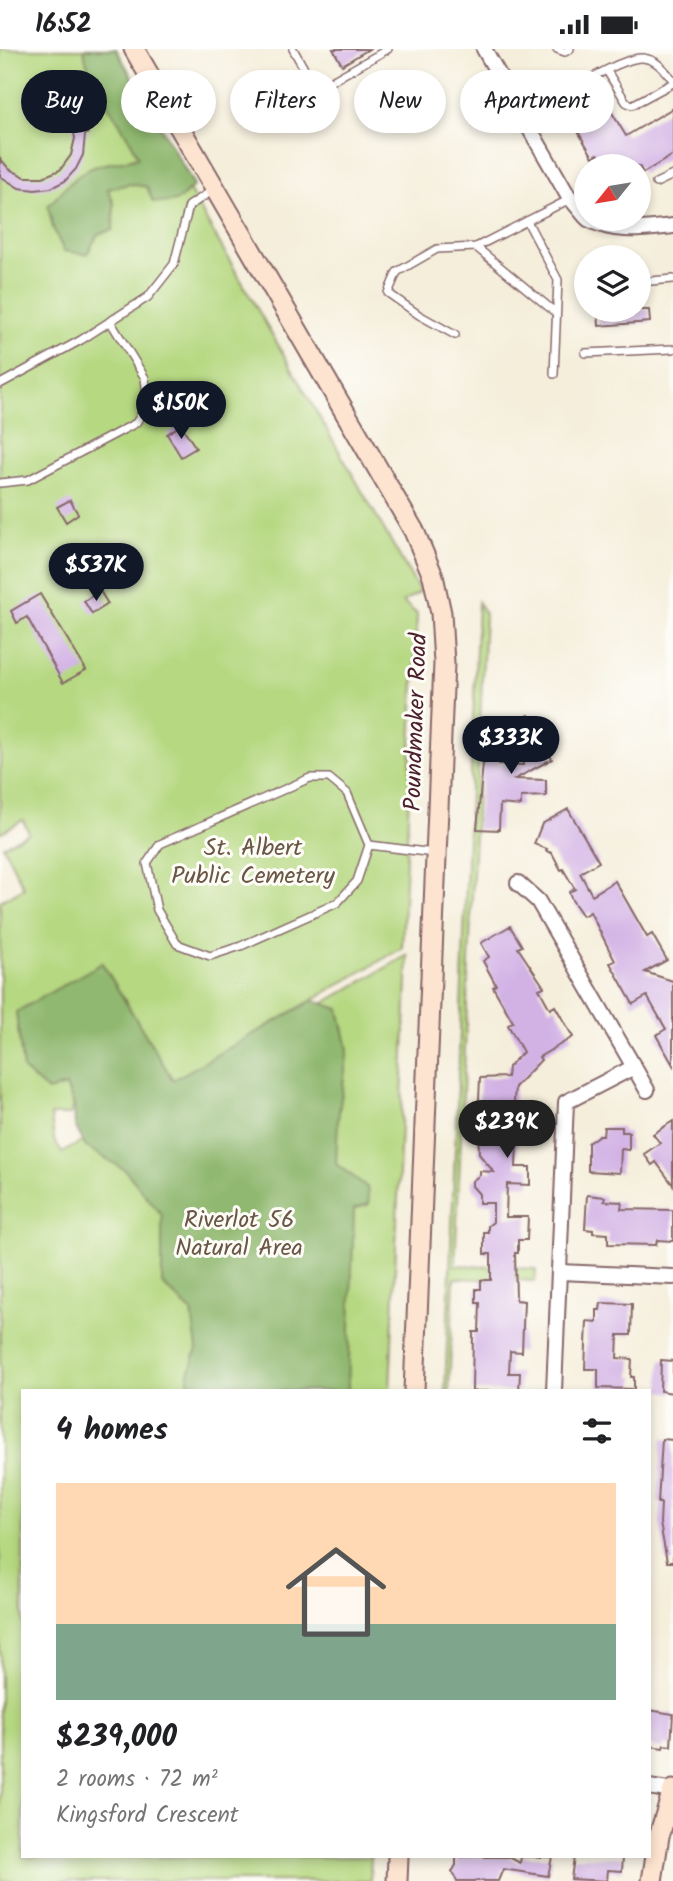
<!DOCTYPE html>
<html lang="en">
<head>
<meta charset="utf-8">
<style>
	body { margin:0; font-family:Kalam,sans-serif; background:#f6f6f6; color:#202124; height:100vh; display:flex; flex-direction:column; font-size:26px; white-space:nowrap }
	* { box-sizing:border-box; margin:0 }
	p { font-size:23px; color:#757577 }
	.icon { flex:none; width:38px; height:38px; fill:none; stroke:currentColor; stroke-width:2; stroke-linecap:round; stroke-linejoin:round }
	.map { position:relative; flex:1; overflow:hidden }
	.sheet { position:absolute; left:21px; top:1340px; width:630px; height:469px; display:flex; flex-direction:column; background:#fff; border-radius:0px; box-shadow:0 4px 10px #0003 }
	.sheet>* { flex:none }
	.guide { position:absolute; left:21px; top:21px; width:632px; height:63px; display:flex; gap:14px }
	.needle { width:46px; rotate:240deg }
	.fabs { position:absolute; left:574px; top:105px; display:grid; gap:14px }
	.fabs a { display:grid; place-items:center; width:77px; height:77px; border-radius:50%; background:#fff; box-shadow:0 4px 10px #0003; font-size:35px }
	.price { position:absolute; translate:-50% -60px; padding:0 16px; border-radius:24px; background:#111827; color:#fff; font-size:23px; line-height:46px; filter:drop-shadow(0 2px 4px #0008) }
	.price::after { content:''; position:absolute; left:50%; top:42px; width:21px; height:16px; margin-left:-10px; background:inherit; clip-path:polygon(0 0,100% 0,50% 100%) }
	.price.active { background:#222; color:#fff }
	ul { padding:0; list-style:none }
	li { display:grid; align-content:center; gap:14px; height:371px; padding:0 35px }
	li+li { border-top:2px solid #e0e0e0 }
	li span { display:grid; place-items:center; height:217px; border-radius:0px; color:#555 }
	li>.icon { margin-inline-start:auto }
	span .icon { width:126px; height:126px; fill:#fffc; stroke-width:1 }
	li b { font-size:30px }
	h2 { display:flex; justify-content:space-between; align-items:center; height:84px; padding:0 35px; font-size:30px }
	.chip { padding:0 24px; border-radius:32px; background:#fff; box-shadow:0 4px 10px #0003; font-size:24px; line-height:63px }
	.chip.active { background:#111827; color:#fff }
	.status { display:flex; justify-content:space-between; align-items:center; height:49px; padding:0 35px; background:#fff; direction:ltr }
	.status svg { height:19px; fill:currentColor }
	.map>svg:first-child { display:block }
</style>
</head>
<body>
<div class="status"><b>16:52</b><svg viewBox="0 0 49 12"><path d="M0 12V9h3v3zM5 12V6h3v6zM10 12V3h3v9zM15 12V0h3v12zM26 1h20v11H26zM47 4h2v5h-2z"/></svg></div>
<div class="map">
<svg width="673" height="1832" viewBox="0 0 673 1832">
	<rect width="100%" height="100%" fill="#fdfcf7"/>
	<filter id="ink" filterUnits="userSpaceOnUse"><feTurbulence type="fractalNoise" baseFrequency=".0143" numOctaves="2"/><feDisplacementMap in="SourceGraphic" scale="14" xChannelSelector="R" yChannelSelector="G"/><feConvolveMatrix kernelMatrix="1 2 1 2 8 2 1 2 1" color-interpolation-filters="sRGB"/></filter>
	<filter id="wash" filterUnits="userSpaceOnUse"><feTurbulence type="fractalNoise" baseFrequency=".00686" numOctaves="4" result="noise"/><feDisplacementMap in="SourceGraphic" scale="28" xChannelSelector="R" yChannelSelector="G"/><feGaussianBlur stdDeviation="1.57" result="paint"/><feColorMatrix in="noise" values="0 0 0 0 0 0 0 0 0 0 0 0 0 0 0 0 0 1.4 0 .05"/><feComposite in="paint" operator="in"/></filter>
	<g filter="url(#wash)">
		<rect width="100%" height="100%" fill="#f5eedb"/>
		<g fill="#b6d881" stroke="#807c56" stroke-width="2">
			<path d="M0 0H108L420 543 403 553 417 565 402 899 173 1032 102 914 66 1037 74 1056 70 1066H51L54 1091 62 1104 408 906 390 1342H23V1808H371L370 1832H0V852L24 839 3 797 29 784 23 771 0 784Z"/>
			<path d="M478 553 485 565 455 1216 536 1220 535 1232 454 1229 449 1342H445Z"/>
		</g>
		<g fill="#90b86f" stroke="#6d6c4d" stroke-width="2">
			<path d="M84 0H116L194 136C178 153 176 155 153 153L147 138 129 135 108 140 114 155 113 181 98 185 87 205 64 202 53 179 48 157C61 144 76 124 94 118 108 113 124 113 138 108 123 70 88 41 84 0Z"/>
			<path d="M102 914 173 1031 313 951 339 960 348 1000 338 1071 336 1115 367 1138 369 1155 354 1160 348 1342H189L188 1327 197 1300 192 1263 162 1235V1166L125 1121 85 1097 75 1076 74 1056 66 1037 48 1042 23 1021 16 963Z"/>
		</g>
		<g id="blocks">
			<g fill="#d2b1e5">
				<path d="M333 0H369L342 16Z"/>
				<path d="M596 37 626 87 673 59V106L643 124 639 117H605L598 105 593 108 563 57Z"/>
				<path d="M57 41 66 51 70 48 88 84 85 86 83 106 76 120 65 132 51 139 35 141 19 139 0 127V109L9 120 25 128H43L60 121 71 106 75 89 71 71 51 46Z"/>
				<path d="M598 261H649L650 273 599 277Z"/>
				<path d="M181 376 196 399 181 408 167 385Z"/>
				<path d="M70 451 78 465 66 473 57 458Z"/>
				<path d="M100 542 108 555 92 565 84 552Z"/>
				<path d="M40 545 86 621 63 634 27 568 17 574 11 562Z"/>
				<path d="M529 666 552 710 515 730 546 731V747L521 748V757L500 755 499 781 477 780 483 714H485L489 697 499 698V715L523 716 524 702 509 676Z"/>
				<path d="M568 760 599 813 580 824 592 846 615 832 647 888 652 885 667 911 645 923 673 932V1016L656 986 666 980 647 947 633 955 610 914 615 912 590 863 583 867 572 851 569 843 575 840 563 820 561 821 552 804 546 802 547 800 534 795 542 775Z"/>
				<path d="M510 877 522 897 518 899 544 938 539 940 550 960 555 957 573 988 539 1008 541 1011 515 1038 513 1067H521L522 1077V1093H517L516 1118H530V1136L507 1135 506 1168H528L527 1191H518V1204H515L516 1251 524 1252 522 1303 510 1302 509 1324H520L519 1342H472L473 1283H479L480 1254H476V1240H481V1231H491V1205H484V1183H488V1177L493 1173V1154H479V1145L472 1137V1132L480 1126V1122L494 1123 479 1105 478 1074 480 1029 507 1028 508 1018 523 1003 508 976 513 973 493 938 496 936 483 912 489 908 481 894Z"/>
				<path d="M673 1072V1136L656 1113 652 1116 644 1105 660 1094 653 1085Z"/>
				<path d="M604 1078H622V1083H629V1101L621 1100 620 1124 588 1122V1094L599 1086H603Z"/>
				<path d="M587 1146 605 1148 604 1152 622 1153 621 1160 673 1161V1192L657 1191 656 1196 608 1195V1185L593 1184V1181L585 1180Z"/>
				<path d="M601 1254 632 1255 631 1286H618L617 1309 632 1310 631 1328H634V1340L598 1339V1320H585L587 1272 597 1273V1261H600Z"/>
				<path d="M661 1311 673 1312V1344L660 1342Z"/>
				<path d="M662 1390 673 1391V1513H667L660 1474 661 1454H658Z"/>
				<path d="M649 1661 673 1665 671 1697 664 1696 663 1699 649 1697Z"/>
				<path d="M456 1808H509L520 1814 521 1808H552L548 1827 503 1820 498 1832H457L452 1823 456 1816Z"/>
				<path d="M574 1808H623L622 1822 608 1821 607 1832 571 1830Z"/>
			</g>
		</g>
	</g>
	<g filter="url(#ink)">
		<use href="#blocks" fill-opacity="0" stroke="#866769" stroke-width="2"/>
		<g fill="none" stroke-linecap="round" stroke-linejoin="round">
			<g stroke="#866769" stroke-width="10">
				<g id="lane">
					<path d="M293 0 316 41 388 0"/>
					<path d="M557 0 565 3 570 0"/>
					<path d="M607 22 626 53 632 56 673 34"/>
					<path d="M525 70C549 56 618 7 643 9 658 11 664 21 673 31"/>
					<path d="M656 134 673 126"/>
					<path d="M527 172 558 231 554 325"/>
					<path d="M476 198 556 264"/>
					<path d="M651 232 673 230"/>
					<path d="M455 286 419 266 388 244 397 223 437 200 476 198 570 150"/>
					<path d="M585 304 673 300"/>
					<path d="M0 335 81 291 148 248 174 215 189 157 213 141"/>
					<path d="M0 434 28 431 136 374 148 354 145 329 110 272"/>
					<path d="M369 796 357 832 337 854 241 897 210 907 177 895 157 861 147 814 160 795 310 729H329L347 744 369 796 434 804"/>
				</g>
			</g>
			<g stroke="#866769" stroke-width="18">
				<g id="street">
					<path d="M484 0 567 145 586 168"/>
					<path d="M588 170C616 185 643 180 673 177"/>
					<path d="M518 834 538 852 634 1018"/>
					<path d="M560 1223 673 1228"/>
					<path d="M554 1342 566 1053 634 1018 647 1041"/>
					<path d="M649 1738 673 1742"/>
				</g>
			</g>
			<g stroke="#866769" stroke-width="23">
				<g id="secondary">
					<path d="M134 0 414 482 433 527 441 564 444 614 414 1342"/>
					<path d="M397 1832 398 1808"/>
					<path d="M652 1832 659 1787 673 1741"/>
				</g>
			</g>
			<use href="#lane" stroke="#fff" stroke-width="7"/>
			<use href="#street" stroke="#fff" stroke-width="14"/>
			<use href="#secondary" stroke="#fde4d0" stroke-width="19"/>
		</g>
	</g>
	<g text-anchor="middle" stroke-width="6" stroke-linejoin="round" paint-order="stroke">
		<g font-size="24" fill="#4a1f2b" stroke="#fdfcf7">
			<text transform="translate(415 673) rotate(-88)" y="8">Poundmaker Road</text>
		</g>
		<g font-size="24" fill="#6a5645" stroke="#fdfcf7">
			<text x="253" y="806">St. Albert<tspan x="253" dy="28">Public Cemetery</tspan></text>
			<text x="239" y="1178">Riverlot 56<tspan x="239" dy="28">Natural Area</tspan></text>
		</g>
	</g>
</svg>
<div class="fabs">
<a><svg class="needle" viewBox="-14 -14 28 28"><path d="M0-13l5 13h-10z" fill="#e53935"/><path d="M0 13l5-13h-10z" fill="#757577"/></svg></a>
<a><svg class="icon" aria-label="layers" viewBox="0 0 24 24"><path d="M12 4l9 5-9 5-9-5zM3 14l9 5 9-5"/></svg></a>
</div>
<b class="price" style="left:181px;top:392px">$150K</b>
<b class="price" style="left:96px;top:554px">$537K</b>
<b class="price" style="left:511px;top:727px">$333K</b>
<b class="price active" style="left:507px;top:1111px">$239K</b>
<div class="guide">
<a class="chip active">Buy</a>
<a class="chip">Rent</a>
<a class="chip">Filters</a>
<a class="chip">New</a>
<a class="chip">Apartment</a>
</div>
<section class="sheet">
<h2>4 homes<svg class="icon" aria-label="filters" viewBox="0 0 24 24"><path d="M4 7h16M4 17h16"/><circle cx="9" cy="7" r="2"/><circle cx="15" cy="17" r="2"/></svg></h2>
<ul>
<li><span style="background:linear-gradient(#ffd9b3 65%,#7fa58c 0)"><svg class="icon" aria-label="home" viewBox="0 0 24 24"><path d="M3 11l9-7 9 7M6 9v11h12V9"/></svg></span><div><b>$239,000</b><p>2 rooms · 72 m²</p><p>Kingsford Crescent</p></div></li>
</ul>
</section>
</div>
</body>
</html>
